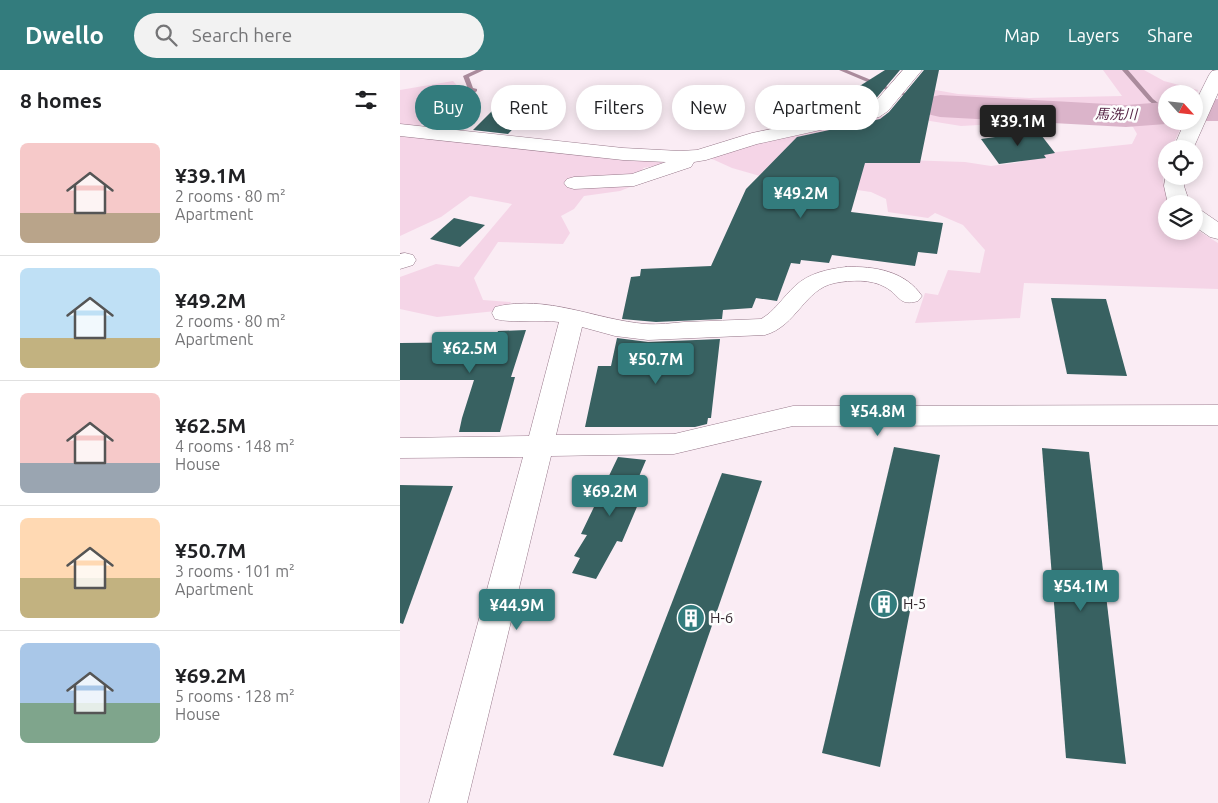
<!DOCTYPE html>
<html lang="en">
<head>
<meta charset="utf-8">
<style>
	body { margin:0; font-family:Ubuntu,"Noto Sans JP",sans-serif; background:#f2f2f2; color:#202124; height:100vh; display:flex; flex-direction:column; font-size:19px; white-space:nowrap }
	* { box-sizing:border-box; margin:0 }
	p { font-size:16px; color:#757577 }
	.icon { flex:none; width:28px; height:28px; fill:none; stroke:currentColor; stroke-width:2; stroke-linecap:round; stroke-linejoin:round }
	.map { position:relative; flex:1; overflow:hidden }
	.details { display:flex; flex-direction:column; background:#fff; width:400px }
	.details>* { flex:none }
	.hud { position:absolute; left:15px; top:15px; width:475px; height:45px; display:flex; gap:10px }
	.needle { width:32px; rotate:117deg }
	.fabs { position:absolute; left:758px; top:15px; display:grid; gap:10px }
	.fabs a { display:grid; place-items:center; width:45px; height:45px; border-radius:50%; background:#fff; box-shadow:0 2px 12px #0003; font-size:25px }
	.price { position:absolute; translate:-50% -42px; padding:0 11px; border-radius:5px; background:#337c7d; color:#fff; font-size:16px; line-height:32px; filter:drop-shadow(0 1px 2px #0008) }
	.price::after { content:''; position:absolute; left:50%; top:30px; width:15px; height:11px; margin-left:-8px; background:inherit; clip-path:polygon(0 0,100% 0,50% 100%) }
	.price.current { background:#222; color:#fff }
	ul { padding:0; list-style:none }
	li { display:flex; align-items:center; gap:15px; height:125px; padding:0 20px }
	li+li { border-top:1px solid #e0e0e0 }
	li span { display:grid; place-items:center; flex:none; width:140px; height:100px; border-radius:8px; color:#555 }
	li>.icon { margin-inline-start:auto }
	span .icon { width:60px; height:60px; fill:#fffc; stroke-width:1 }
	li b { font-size:21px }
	h2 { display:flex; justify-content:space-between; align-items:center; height:60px; padding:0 20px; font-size:21px }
	.chip { padding:0 18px; border-radius:22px; background:#fff; box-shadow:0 2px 12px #0003; font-size:18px; line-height:45px }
	.chip.current { background:#337c7d; color:#fff }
	header { display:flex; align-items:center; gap:30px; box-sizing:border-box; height:70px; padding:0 25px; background:#337c7d; color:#fff }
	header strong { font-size:24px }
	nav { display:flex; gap:28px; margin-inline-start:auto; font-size:18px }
	.search { width:350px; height:45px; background:#f2f2f2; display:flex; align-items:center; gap:12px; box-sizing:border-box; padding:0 18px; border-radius:28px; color:#757577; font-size:19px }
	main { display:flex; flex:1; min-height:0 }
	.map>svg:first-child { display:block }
</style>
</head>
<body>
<header>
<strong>Dwello</strong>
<div class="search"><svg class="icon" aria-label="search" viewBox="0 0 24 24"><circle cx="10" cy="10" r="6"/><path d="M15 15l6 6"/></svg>Search here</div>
<nav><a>Map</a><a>Layers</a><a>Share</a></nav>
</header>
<main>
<section class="details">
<h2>8 homes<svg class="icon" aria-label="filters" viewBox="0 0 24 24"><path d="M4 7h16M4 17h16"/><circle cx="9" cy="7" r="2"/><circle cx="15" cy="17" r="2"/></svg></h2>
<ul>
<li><span style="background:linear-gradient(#f6c9c9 70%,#b9a48a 0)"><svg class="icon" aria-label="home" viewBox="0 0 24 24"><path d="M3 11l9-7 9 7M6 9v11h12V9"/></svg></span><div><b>¥39.1M</b><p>2 rooms · 80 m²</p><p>Apartment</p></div></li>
<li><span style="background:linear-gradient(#bfe0f5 70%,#c2b280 0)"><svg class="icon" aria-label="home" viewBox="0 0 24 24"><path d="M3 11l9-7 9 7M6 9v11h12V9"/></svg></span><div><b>¥49.2M</b><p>2 rooms · 80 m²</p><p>Apartment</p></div></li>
<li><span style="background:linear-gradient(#f6c9c9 70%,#9aa5b1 0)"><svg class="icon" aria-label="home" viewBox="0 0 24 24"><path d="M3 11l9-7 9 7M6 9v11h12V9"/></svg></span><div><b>¥62.5M</b><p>4 rooms · 148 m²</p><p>House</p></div></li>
<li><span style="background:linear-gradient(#ffd9b3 60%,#c2b280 0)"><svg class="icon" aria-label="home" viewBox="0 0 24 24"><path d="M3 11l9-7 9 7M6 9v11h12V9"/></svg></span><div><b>¥50.7M</b><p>3 rooms · 101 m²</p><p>Apartment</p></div></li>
<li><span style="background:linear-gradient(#a9c7e8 60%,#7fa58c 0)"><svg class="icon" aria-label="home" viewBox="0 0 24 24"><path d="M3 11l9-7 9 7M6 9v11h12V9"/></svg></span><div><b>¥69.2M</b><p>5 rooms · 128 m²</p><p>House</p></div></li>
</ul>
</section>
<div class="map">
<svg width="818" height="733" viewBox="0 0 818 733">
	<rect width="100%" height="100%" fill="#faecf4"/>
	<g fill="#f5d5e7">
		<path d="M703 0H744L764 11 798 20 794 29V24H766V51H784L771 79H766L763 110 768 134H766V161H794V158L818 173V219L624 213 620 248 515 253 525 223 538 225 548 200 580 203 585 180 563 155 535 143 528 148 488 142 486 129 471 122 360 106 332 98 310 88 375 68 482 46 491 47 473 89 565 92 591 96 621 92 619 86 732 74 737 64 733 57 726 54 651 51 561 56 524 50 513 16 558 24 629 28 722 26Z"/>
		<path d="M53 11 64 23 18 57 0 54V20Z"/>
		<path d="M0 66 266 90 259 95 243 98 240 113 220 121 184 126 174 139 161 146 170 163 163 174 98 172 74 208 83 230 111 232 106 240 37 247 0 239V207L36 194 59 197 112 134 70 126 41 147 0 166Z"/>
	</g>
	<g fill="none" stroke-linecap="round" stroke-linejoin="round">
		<g fill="#aa8b9c" fill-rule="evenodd">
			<path d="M76 0H84L69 7 73 18 77 19V21L32 56H28V54L71 21 68 19 63 6Z"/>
			<path d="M439 0H447L488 17 543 36 538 37 484 19Z"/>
			<path d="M722 0H728L753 29 766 39V44L749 31Z"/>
		</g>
		<g fill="#dbb4ca" fill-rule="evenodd">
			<path d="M540 25 726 35 766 32V51H778L766 54 726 57 540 47 527 44 521 36 527 28Z"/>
			<path d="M818 29V51H790H794V30Z"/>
		</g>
	</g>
	<g fill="#386161">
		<path d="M485 0H500L473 32 465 37 416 48 428 36Z"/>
		<path d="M524 0H539L520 93H465L451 142 543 153 537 184 518 182 515 196 432 185 429 193 401 190 400 194 391 193 377 231 356 228 352 238 323 240 322 249 256 252 222 249 231 207 240 206 241 199 311 196 346 119 397 67 480 49 489 42Z"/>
		<path d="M94 39 127 44 108 64 73 60Z"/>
		<path d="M638 61 655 83 644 85 646 88 599 94 581 69Z"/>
		<path d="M54 148 85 155 60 177 30 169Z"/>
		<path d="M651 228 706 229 727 306 667 304Z"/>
		<path d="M126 260 111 307H115L100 362H59L62 348 74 310H0V273L94 272 98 261Z"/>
		<path d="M217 268 248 272 320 269 311 348H308L307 354 295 357H185L198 296H211Z"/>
		<path d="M494 377 540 385 480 697 422 683Z"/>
		<path d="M642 378 689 382 726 694 666 688Z"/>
		<path d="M218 387 246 390 235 416 245 418 222 472 217 471 196 509 172 503 180 488 174 486 187 465 181 464Z"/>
		<path d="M322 403 362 411 263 697 213 685Z"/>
		<path d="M0 415 53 416 3 554 0 553Z"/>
	</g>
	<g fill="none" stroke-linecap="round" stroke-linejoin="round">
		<g stroke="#97788a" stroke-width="1">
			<g id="minor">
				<path d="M503 0H522L488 41 479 47 357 74 306 90 294 92 291 97 234 116 174 119 167 117 164 113 167 109 174 107 232 104 266 92 223 90 0 66V54L223 78 280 81 297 80 352 63 466 39 474 33Z"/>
				<path d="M818 0V23L793 79H773L785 51H794V35L809 5 812 1Z"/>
				<path d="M766 104V106H785L784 116 790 134H768L764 116Z"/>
				<path d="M794 140 802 141 818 152V169L810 167 794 156Z"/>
				<path d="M5 183 13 185 16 190 13 195 0 199V184Z"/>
				<path d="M446 197C475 196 505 201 522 226L518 231C499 237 500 225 485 217 471 209 451 210 435 213 404 219 397 256 365 265L248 270 215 266 182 257 156 365 274 364 393 336 818 335V355L393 356 274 384 151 386 67 733H29L123 387 0 388V368L129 366 159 252C138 249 116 254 95 249L92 243 95 237C147 224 196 250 246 254 259 255 272 253 284 252 310 251 335 250 361 249 375 241 383 227 395 216 409 203 428 199 446 197Z"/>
			</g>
		</g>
		<use href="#minor" fill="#fff" fill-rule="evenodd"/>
	</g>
	<defs>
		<g id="building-disc" transform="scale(1.4375)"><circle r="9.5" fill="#337c7d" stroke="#fefefe"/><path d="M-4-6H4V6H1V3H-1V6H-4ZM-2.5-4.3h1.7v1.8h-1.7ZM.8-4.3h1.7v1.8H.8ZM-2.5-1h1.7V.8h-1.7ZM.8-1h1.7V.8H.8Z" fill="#fff"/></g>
	</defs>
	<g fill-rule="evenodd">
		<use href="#building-disc" x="484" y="534"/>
		<use href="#building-disc" x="291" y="548"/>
	</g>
	<g text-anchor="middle" stroke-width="5" stroke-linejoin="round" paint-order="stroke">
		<g font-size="14" font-style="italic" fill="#572646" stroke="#fefefe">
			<text transform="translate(716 44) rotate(1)" y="5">馬洗川</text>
		</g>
		<g font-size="15" fill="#372a31" stroke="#fefefe" text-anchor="start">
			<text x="503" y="539">H-5</text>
			<text x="310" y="553">H-6</text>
		</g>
	</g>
</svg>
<div class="fabs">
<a><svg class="needle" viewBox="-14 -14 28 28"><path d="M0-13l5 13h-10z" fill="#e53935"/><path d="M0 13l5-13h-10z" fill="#757577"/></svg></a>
<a><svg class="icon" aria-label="locate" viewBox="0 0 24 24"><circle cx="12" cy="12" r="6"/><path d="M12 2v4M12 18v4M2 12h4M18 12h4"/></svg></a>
<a><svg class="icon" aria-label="layers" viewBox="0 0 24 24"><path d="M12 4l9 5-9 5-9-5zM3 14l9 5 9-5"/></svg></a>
</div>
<b class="price current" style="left:618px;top:77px">¥39.1M</b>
<b class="price" style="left:401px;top:149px">¥49.2M</b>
<b class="price" style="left:70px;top:304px">¥62.5M</b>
<b class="price" style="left:256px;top:315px">¥50.7M</b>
<b class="price" style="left:478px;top:367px">¥54.8M</b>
<b class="price" style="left:210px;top:447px">¥69.2M</b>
<b class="price" style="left:681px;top:542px">¥54.1M</b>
<b class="price" style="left:117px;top:561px">¥44.9M</b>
<div class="hud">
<a class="chip current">Buy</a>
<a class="chip">Rent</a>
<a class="chip">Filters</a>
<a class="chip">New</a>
<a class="chip">Apartment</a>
</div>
</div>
</main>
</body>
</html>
